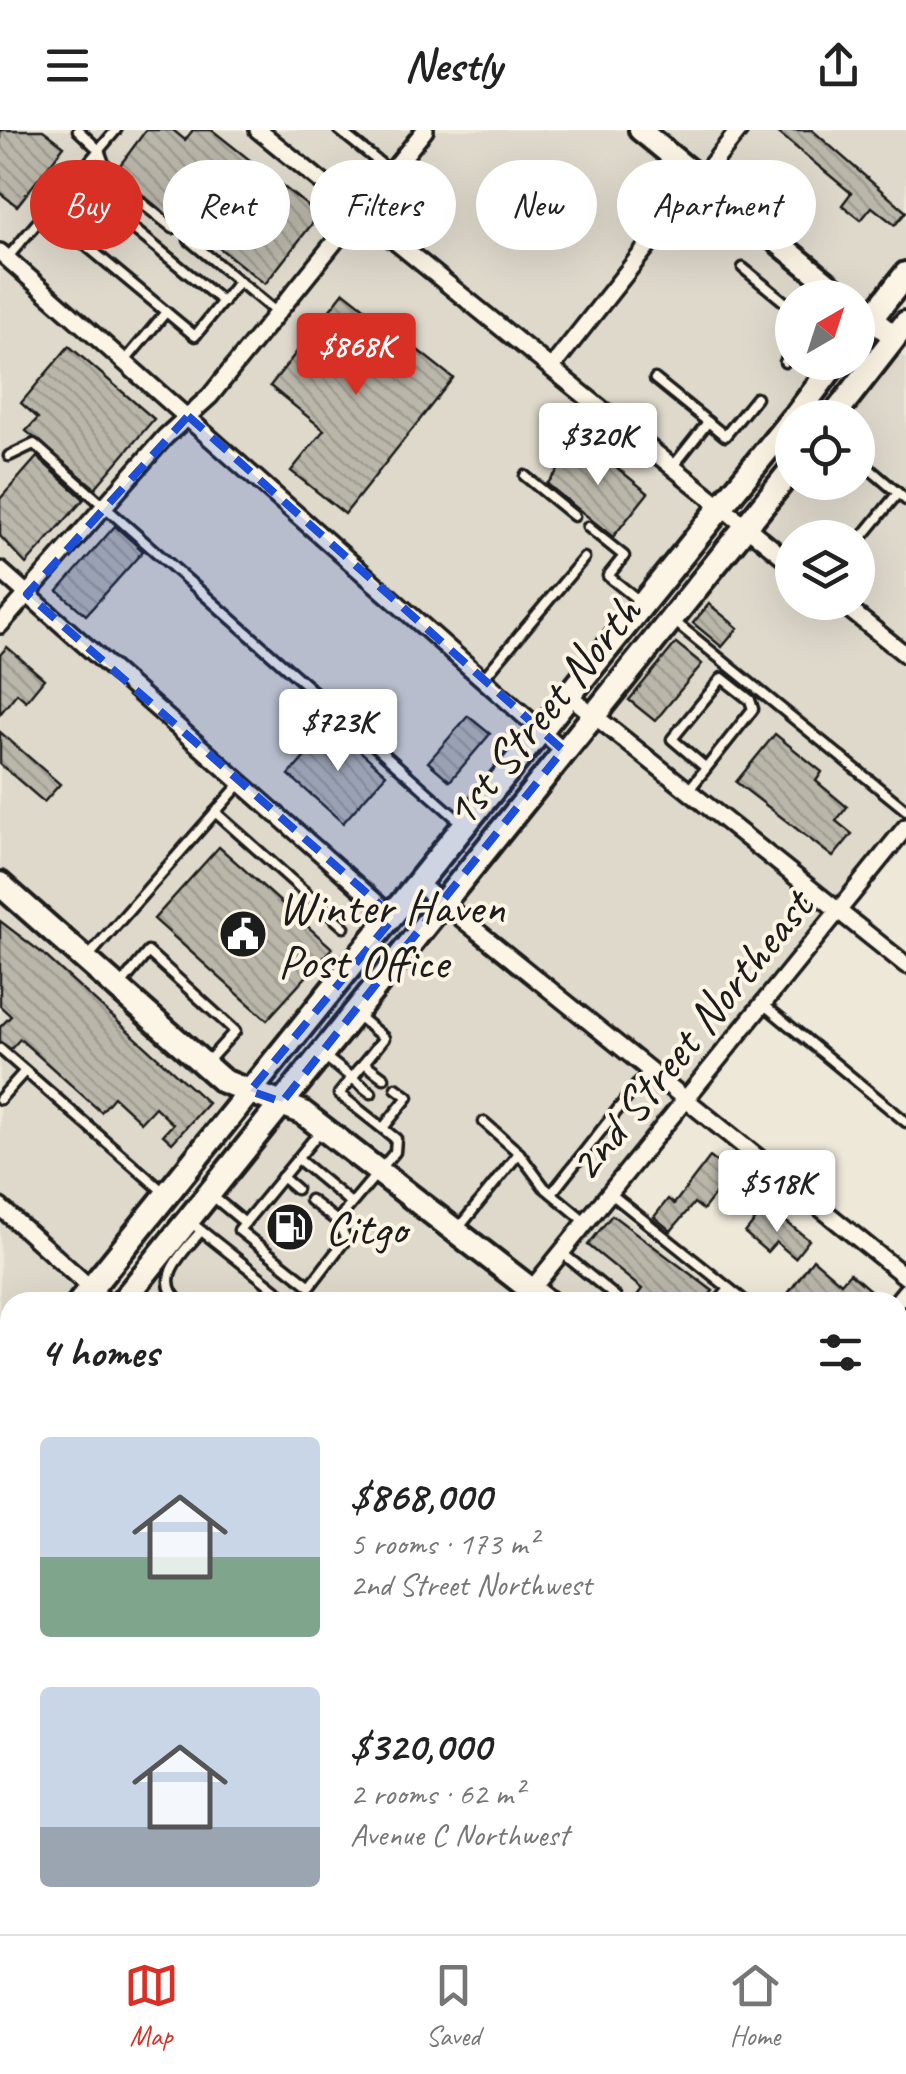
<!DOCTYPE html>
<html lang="en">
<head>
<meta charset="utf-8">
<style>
	body { margin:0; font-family:Caveat,sans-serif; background:#f6f6f6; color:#222; height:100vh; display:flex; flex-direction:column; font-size:38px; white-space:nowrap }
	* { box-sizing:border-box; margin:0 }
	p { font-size:32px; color:#767676 }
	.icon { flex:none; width:55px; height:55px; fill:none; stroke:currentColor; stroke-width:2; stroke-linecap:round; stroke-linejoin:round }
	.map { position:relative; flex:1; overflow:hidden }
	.drawer { position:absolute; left:0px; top:1162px; width:908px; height:642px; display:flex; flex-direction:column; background:#fff; border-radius:30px 30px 0 0; box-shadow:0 10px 40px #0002 }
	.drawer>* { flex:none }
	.guide { position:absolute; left:30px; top:30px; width:848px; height:90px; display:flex; gap:20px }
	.needle { width:65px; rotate:39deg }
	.fabs { position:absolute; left:775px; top:150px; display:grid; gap:20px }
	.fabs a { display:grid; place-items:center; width:100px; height:100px; border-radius:50%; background:#fff; box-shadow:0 10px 40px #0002; font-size:50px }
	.price { position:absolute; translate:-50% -85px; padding:0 22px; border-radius:10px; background:#fff; color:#222; font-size:32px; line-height:65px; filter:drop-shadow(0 2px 5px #0008) }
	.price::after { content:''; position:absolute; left:50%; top:60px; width:30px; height:22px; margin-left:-15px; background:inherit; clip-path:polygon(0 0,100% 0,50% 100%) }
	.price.current { background:#d93025; color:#fff }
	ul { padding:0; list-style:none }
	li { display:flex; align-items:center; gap:30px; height:250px; padding:0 40px }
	li span { display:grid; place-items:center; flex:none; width:280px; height:200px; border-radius:10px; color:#555 }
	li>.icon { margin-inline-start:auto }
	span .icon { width:120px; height:120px; fill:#fffc; stroke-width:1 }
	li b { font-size:42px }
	h2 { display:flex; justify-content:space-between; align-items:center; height:120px; padding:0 40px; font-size:42px }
	.chip { padding:0 35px; border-radius:45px; background:#fff; box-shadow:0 10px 40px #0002; font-size:35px; line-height:90px }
	.chip.current { background:#d93025; color:#fff }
	header { display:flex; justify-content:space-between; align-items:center; height:130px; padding:0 40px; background:#fff; font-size:45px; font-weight:700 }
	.menu { display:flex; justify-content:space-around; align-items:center; height:140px; border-top:2px solid #e0e0e0; background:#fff; font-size:28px; color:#767676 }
	.menu a { display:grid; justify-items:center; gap:5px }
	.menu .current { color:#d93025 }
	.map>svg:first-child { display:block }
</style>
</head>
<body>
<header><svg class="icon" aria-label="menu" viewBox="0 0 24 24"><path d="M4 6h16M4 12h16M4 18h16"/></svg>Nestly<svg class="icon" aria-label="share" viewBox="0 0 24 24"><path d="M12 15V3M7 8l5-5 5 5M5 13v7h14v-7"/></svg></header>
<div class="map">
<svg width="906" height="1804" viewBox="0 0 906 1804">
	<defs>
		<pattern id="building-back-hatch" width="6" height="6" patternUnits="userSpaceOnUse" patternTransform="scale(2.5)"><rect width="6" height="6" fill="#bab6aa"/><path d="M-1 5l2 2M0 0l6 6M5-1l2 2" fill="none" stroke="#9f9c92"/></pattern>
	</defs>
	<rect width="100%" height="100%" fill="#eee8d9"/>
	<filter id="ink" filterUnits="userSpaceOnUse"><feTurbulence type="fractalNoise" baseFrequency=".01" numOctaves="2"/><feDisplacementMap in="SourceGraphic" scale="20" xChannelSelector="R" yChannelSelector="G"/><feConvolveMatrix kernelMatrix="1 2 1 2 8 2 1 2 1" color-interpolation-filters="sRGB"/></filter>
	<g filter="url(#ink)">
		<g fill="#ded9cb">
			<path d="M0 0H243L347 84 188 274 0 109Z"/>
			<path d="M273 0H414L359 70Z"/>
			<path d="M436 0H626L688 52 551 224 371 80Z"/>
			<path d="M655 0H729L699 37Z"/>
			<path d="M750 0H906V131L870 175 712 48Z"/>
			<path d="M701 62 831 167 792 168V232L826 233 723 366 564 235Z"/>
			<path d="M360 95 712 380 542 591 201 285Z"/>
			<path d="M0 134 175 287 27 451 0 427Z"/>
			<path d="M895 220 906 229V513L855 473 858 408H792V422L759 394 792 352H858V288L842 287Z"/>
			<path d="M187 298 530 605 393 775 39 462Z"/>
			<path d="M748 409 792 446V472L825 473 906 537V685L838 768 606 582Z"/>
			<path d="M27 476 382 790 248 951 228 943 0 741V508Z"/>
			<path d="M594 596 827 782 685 957 453 770Z"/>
			<path d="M0 766 234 967 91 1146 0 1065Z"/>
			<path d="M441 785 673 971 531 1147 346 1001 295 968Z"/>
			<path d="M284 983 297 990 532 1172H133Z"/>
			<path d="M610 1075 732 1172H562L543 1158Z"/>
			<path d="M0 1090 79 1161 70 1172H10V1247L6 1252 0 1247Z"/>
			<path d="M898 1304 906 1311V1450L898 1443Z"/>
			<path d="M898 1467 906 1474V1699L898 1710Z"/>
			<path d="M906 1726V1802L897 1795 898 1736Z"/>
		</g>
		<g fill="url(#building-back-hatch)" stroke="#1c1c1c" stroke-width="2.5">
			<path d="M0 0H43L64 16 17 76 0 63Z"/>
			<path d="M146 0H173L185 10 193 0H212L319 85 265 154 189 94 185 100 115 42Z"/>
			<path d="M775 0H812L906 82 895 95 872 77 861 90 842 75 851 63Z"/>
			<path d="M344 162 453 248 345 384 291 341 324 300 270 256Z"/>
			<path d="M69 216 154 289 95 358 26 301 38 288 21 273Z"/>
			<path d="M583 310 648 363 613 407 547 354Z"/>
			<path d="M37 327 84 369 26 434 0 406V369Z"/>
			<path d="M115 396 143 421 86 485 58 461Z"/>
			<path d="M709 474 738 498 722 517 693 493Z"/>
			<path d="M676 513 702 534 655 591 629 570Z"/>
			<path d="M7 517 44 549 26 571 17 563 0 584V525Z"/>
			<path d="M468 586 490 604 450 651 428 632Z"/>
			<path d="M332 596 386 644 343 693 289 645Z"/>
			<path d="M0 602 60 654 44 672 0 634Z"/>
			<path d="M775 604 822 642 816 651 847 677 836 691 852 704 833 727 736 652Z"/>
			<path d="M219 717 332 818 267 890 154 789Z"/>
			<path d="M0 791 42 823 208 973 172 1013 163 1005 173 994 155 977 141 992 114 967 101 982 20 909 11 919 0 912V897L11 886 0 876Z"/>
			<path d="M710 1027 731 1044 703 1080 694 1073 671 1101 654 1087 668 1069 674 1074Z"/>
			<path d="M774 1082 809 1110 795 1128 776 1112 767 1122 745 1103 760 1084 767 1090Z"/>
			<path d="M612 1085 713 1161 703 1172H649L638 1164 642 1159 588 1115Z"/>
			<path d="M813 1129 841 1153 850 1143 872 1162 864 1172H845L828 1158 816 1172H797L787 1165Z"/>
		</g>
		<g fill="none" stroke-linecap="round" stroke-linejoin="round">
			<g stroke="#1c1c1c" stroke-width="15">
				<g id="service">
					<path d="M78 0 99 20 116 0"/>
					<path d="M339 0 390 41"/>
					<path d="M99 20 109 47 173 98"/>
					<path d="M74 50 223 172"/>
					<path d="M47 83 195 206 239 151"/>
					<path d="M189 110 277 183"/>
					<path d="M8 127 99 20"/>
					<path d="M743 138 792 178"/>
					<path d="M808 168 837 164"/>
					<path d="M125 231 166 182"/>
					<path d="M785 232 792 222"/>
					<path d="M655 249 708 292 674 335"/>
					<path d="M708 292 725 306 756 268"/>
					<path d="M9 326 34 314 463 694"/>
					<path d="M858 329 906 370"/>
					<path d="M525 346 574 386"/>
					<path d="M588 397 624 426 608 446 642 473"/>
					<path d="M858 412 898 363"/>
					<path d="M675 492 906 680"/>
					<path d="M482 550 584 428"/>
					<path d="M688 661 753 579 750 570 722 548 672 609 706 638"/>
					<path d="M215 682 344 797"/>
					<path d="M88 827 240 654"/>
					<path d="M121 855 148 822 235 901 208 931"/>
					<path d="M763 874 906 992"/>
					<path d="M0 919 166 1064"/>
					<path d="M324 926 371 963"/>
					<path d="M364 933 384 948"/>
					<path d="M0 969 25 941"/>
					<path d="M484 992 519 1023"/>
					<path d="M383 998 408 967 396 958"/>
					<path d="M321 1000 239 1100 310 1156 346 1109 337 1091 395 1022 396 1009 339 964 384 908 358 886"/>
					<path d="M298 1029 351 1073"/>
					<path d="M282 1047 296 1059"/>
					<path d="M552 1063 648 941"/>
					<path d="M610 1063 746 1172"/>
					<path d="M210 1064 245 1093"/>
					<path d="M310 1070 337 1091"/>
					<path d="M189 1091 291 1172"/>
					<path d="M457 1100 519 1023 544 1057 585 1091"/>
					<path d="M561 1122 616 1167 612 1172"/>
					<path d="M180 1172C152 1148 184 1122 201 1101"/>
					<path d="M718 1172 729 1159"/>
					<path d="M0 1232 10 1241"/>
					<path d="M898 1295 906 1302"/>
					<path d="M0 1552 10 1560"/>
					<path d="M898 1656 906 1663"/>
					<path d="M697 1795 708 1804"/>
				</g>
			</g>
			<g stroke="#1c1c1c" stroke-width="22">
				<g id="minor">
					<path d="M258 0 792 434"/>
					<path d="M0 122 563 620"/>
					<path d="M552 237 739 0"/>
					<path d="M0 440 394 788"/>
					<path d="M840 472 906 525"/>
					<path d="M0 495 165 307 210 266 425 0"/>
					<path d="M571 567 906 835"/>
					<path d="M420 755 906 1147"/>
					<path d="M0 1077 106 1172"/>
					<path d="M531 1160 906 697"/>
					<path d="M897 1172 906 1161"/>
					<path d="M0 1392 10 1400"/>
					<path d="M0 1696 10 1704"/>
					<path d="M898 1723 906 1712"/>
					<path d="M123 1795 134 1804"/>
					<path d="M502 1795 513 1804"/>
					<path d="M883 1795 894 1804"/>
					<path d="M211 1804 218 1795"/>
					<path d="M833 1804 840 1795"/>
				</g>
			</g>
			<g stroke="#1c1c1c" stroke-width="28">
				<g id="tertiary">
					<path d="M640 0 846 168"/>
					<path d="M858 177 894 207"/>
				</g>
			</g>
			<g stroke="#1c1c1c" stroke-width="30">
				<g id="secondary">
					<path d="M858 205 906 144"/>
					<path d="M794 288 836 232"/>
					<path d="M832 288 906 193"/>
					<path d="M0 754 223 951 302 982 547 1172"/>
					<path d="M80 1172 792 289"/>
					<path d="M122 1172 792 339"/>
					<path d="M0 1273 10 1261"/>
					<path d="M0 1323 10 1311"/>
					<path d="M898 1455 906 1462"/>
				</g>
			</g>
			<use href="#service" stroke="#fcf5e5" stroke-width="8"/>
			<use href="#minor" stroke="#fcf5e5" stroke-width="15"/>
			<use href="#tertiary" stroke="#fcf5e5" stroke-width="20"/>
			<use href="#secondary" stroke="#fcf5e5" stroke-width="22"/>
		</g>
	</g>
	<path fill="#1d4ed8" fill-opacity="0.2" stroke="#1d4ed8" stroke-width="8" stroke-dasharray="20 12" stroke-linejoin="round" d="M188 286 563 620 282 972 250 961 394 787 27 464Z"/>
	<defs>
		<g id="civic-disc" transform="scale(2.5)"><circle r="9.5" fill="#1c1c1c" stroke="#fcf5e5"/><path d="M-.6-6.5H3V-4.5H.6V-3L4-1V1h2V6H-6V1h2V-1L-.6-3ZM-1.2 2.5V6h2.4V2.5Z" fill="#fff"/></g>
		<g id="fuel-disc" transform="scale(2.5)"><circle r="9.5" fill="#1c1c1c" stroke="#fcf5e5"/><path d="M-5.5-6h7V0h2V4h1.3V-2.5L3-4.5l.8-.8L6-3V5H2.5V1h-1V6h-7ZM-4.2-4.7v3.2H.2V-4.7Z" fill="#fff"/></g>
	</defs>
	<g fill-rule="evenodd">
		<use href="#civic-disc" x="243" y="804"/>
		<use href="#fuel-disc" x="290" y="1097"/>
	</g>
	<g text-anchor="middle" stroke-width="8" stroke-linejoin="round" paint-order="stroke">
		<g font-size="48" fill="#1c1c1c" stroke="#fcf5e5">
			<text transform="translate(541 581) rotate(-51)" y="17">1st Street North</text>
			<text transform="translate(689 905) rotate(-51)" y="17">2nd Street Northeast</text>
		</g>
		<g font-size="48" fill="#1c1c1c" stroke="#fcf5e5" text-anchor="start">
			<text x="278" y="793">Winter Haven<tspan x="278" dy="55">Post Office</tspan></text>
			<text x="325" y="1114">Citgo</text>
		</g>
	</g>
</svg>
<div class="fabs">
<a><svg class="needle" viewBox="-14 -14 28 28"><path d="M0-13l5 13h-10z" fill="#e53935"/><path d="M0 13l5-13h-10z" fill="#767676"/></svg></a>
<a><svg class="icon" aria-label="locate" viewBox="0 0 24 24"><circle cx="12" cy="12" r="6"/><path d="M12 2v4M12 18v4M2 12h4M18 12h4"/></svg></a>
<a><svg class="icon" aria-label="layers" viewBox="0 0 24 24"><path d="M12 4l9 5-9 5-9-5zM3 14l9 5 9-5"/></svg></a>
</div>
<b class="price current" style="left:356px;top:268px">$868K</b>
<b class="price" style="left:598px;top:358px">$320K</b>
<b class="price" style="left:338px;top:644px">$723K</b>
<b class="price" style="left:777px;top:1105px">$518K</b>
<div class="guide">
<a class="chip current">Buy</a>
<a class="chip">Rent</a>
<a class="chip">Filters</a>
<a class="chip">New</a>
<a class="chip">Apartment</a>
</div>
<section class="drawer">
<h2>4 homes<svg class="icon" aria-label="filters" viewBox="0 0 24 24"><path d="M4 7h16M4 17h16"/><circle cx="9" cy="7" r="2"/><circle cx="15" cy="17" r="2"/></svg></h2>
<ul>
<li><span style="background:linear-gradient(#c9d6e8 60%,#7fa58c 0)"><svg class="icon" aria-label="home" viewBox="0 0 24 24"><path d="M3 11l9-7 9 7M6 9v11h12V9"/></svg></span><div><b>$868,000</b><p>5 rooms · 173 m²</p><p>2nd Street Northwest</p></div></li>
<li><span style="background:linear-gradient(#c9d6e8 70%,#9aa5b1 0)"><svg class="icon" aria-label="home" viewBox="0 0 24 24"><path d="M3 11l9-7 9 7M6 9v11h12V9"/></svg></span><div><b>$320,000</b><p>2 rooms · 62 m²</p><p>Avenue C Northwest</p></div></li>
</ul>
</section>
</div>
<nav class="menu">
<a class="current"><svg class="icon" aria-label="map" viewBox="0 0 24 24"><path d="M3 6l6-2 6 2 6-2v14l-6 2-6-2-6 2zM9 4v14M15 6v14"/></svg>Map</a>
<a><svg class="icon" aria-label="saved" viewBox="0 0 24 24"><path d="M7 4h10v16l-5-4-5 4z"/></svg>Saved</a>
<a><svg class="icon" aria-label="home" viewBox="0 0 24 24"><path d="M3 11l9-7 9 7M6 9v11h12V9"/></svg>Home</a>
</nav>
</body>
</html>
